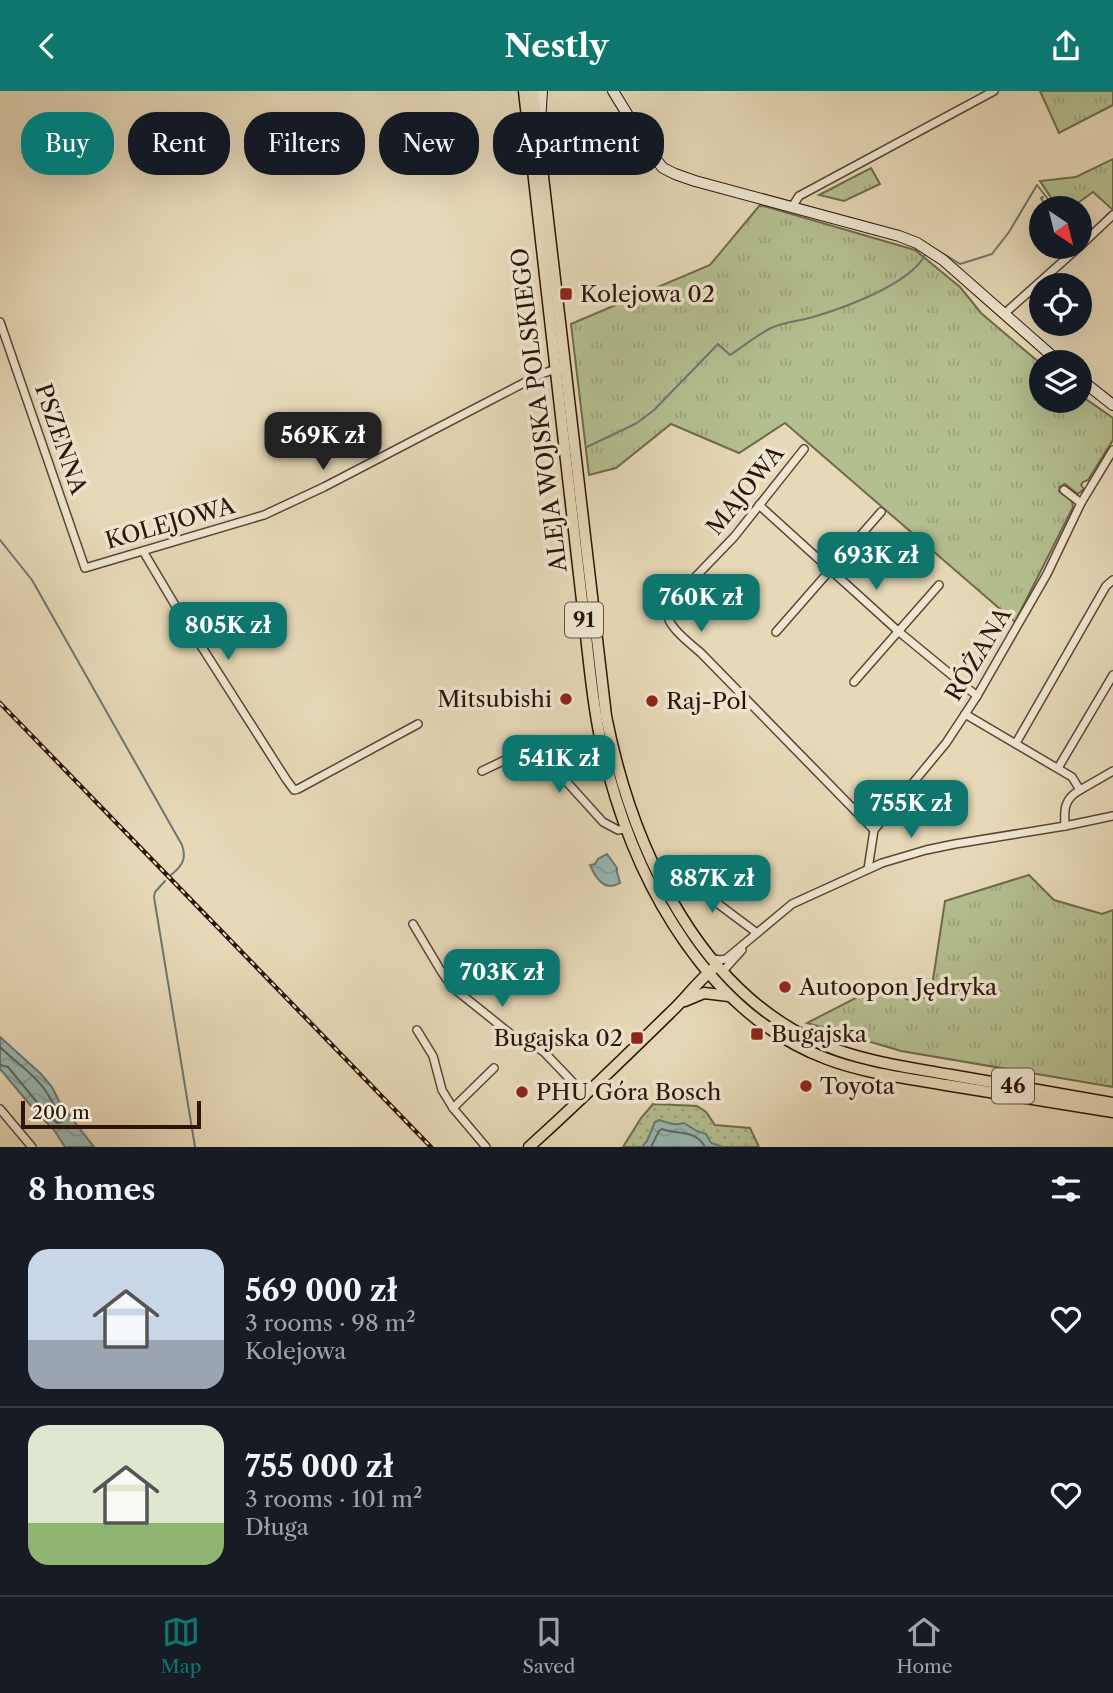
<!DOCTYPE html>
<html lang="en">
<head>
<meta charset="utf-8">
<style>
	body { margin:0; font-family:"Libre Caslon Text",serif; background:#242831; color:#f1f3f6; height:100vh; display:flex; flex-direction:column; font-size:26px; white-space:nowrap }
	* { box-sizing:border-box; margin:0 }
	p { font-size:23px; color:#9ea1a6 }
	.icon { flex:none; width:38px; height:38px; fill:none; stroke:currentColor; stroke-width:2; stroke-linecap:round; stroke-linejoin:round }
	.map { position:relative; height:1056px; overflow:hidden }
	.details { display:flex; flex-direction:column; background:#171b24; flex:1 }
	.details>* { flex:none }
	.banner { position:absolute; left:21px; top:21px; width:700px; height:63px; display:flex; gap:14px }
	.needle { width:46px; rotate:145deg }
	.fabs { position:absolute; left:1029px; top:105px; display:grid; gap:14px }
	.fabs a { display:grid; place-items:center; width:63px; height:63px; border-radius:50%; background:#171b24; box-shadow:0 7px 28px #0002; font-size:35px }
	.scale { position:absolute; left:21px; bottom:18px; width:180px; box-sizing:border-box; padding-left:7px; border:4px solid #2c1409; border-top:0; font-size:19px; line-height:24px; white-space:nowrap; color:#2c1409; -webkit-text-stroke:5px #efe6d1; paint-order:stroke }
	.price { position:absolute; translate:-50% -60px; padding:0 16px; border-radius:14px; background:#0f766e; color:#fff; font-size:23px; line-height:46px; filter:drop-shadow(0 2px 4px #0008) }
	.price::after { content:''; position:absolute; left:50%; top:42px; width:21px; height:16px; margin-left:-10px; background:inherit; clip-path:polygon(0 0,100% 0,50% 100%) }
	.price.on { background:#222; color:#fff }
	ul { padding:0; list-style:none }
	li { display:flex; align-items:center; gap:21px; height:175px; padding:0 28px }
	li+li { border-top:2px solid #363941 }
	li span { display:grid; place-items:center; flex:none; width:196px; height:140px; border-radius:21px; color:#555 }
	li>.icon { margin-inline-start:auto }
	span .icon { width:84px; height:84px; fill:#fffc; stroke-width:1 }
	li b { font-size:30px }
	h2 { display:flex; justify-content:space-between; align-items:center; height:84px; padding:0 28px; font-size:30px }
	.tag { padding:0 24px; border-radius:28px; background:#171b24; box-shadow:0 7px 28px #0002; font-size:24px; line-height:63px }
	.tag.on { background:#0f766e; color:#fff }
	header { display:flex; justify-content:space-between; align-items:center; height:91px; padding:0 28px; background:#0f766e; color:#fff; font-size:32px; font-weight:700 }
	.tab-bar { display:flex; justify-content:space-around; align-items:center; height:98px; border-top:2px solid #363941; background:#171b24; font-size:19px; color:#9ea1a6 }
	.tab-bar a { display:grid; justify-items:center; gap:4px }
	.tab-bar .on { color:#0f766e }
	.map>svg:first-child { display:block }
</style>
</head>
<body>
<header><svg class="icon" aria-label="back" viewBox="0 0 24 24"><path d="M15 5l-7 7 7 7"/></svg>Nestly<svg class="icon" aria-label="share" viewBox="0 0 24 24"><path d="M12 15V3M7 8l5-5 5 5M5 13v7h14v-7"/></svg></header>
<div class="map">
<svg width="1113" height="1056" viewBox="0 0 1113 1056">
	<defs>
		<pattern id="grass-tufts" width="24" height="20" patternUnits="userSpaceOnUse" patternTransform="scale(1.75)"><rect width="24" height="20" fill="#b4bf90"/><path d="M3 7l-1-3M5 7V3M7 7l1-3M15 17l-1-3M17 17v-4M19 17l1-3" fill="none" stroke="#9ba37b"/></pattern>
		<pattern id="park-dots" width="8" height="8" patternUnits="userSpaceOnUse" patternTransform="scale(1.75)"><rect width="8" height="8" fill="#b4bf90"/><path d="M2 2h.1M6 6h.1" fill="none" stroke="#9ba37b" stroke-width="1.8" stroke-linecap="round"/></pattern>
		<pattern id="water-waves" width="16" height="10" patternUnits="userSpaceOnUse" patternTransform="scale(1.75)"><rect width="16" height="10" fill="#98b9b5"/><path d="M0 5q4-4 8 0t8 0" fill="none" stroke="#839e9a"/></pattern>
	</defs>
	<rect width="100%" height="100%" fill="#e7d9b8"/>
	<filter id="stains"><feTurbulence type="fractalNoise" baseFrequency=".00286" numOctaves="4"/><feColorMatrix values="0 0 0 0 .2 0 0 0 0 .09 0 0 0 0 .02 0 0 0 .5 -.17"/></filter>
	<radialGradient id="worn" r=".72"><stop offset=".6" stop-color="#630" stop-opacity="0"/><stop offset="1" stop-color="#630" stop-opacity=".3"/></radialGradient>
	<g fill="url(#grass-tufts)" stroke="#706a4c" stroke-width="2">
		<path d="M1040 0H1113V14L1059 42Z"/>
		<path d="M1113 68V119L1093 101 1071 117H1058L1040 90 1076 86Z"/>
		<path d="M871 77 880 93 844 110 819 104Z"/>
		<path d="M760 114 915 159 960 196 981 222 1041 273V310H1080V304L1113 327V349L1088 389 1083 391 1081 394 1084 398 1078 403 1065 393 1060 396 1059 400 1072 410 1073 416 1015 531 785 332 739 362 671 333 616 377 589 384 571 233 710 174Z"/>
		<path d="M1029 784 1054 809 1102 823 1113 819V996L901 960 807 932 879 895 916 912 931 902 945 810Z"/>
	</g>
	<path fill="url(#park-dots)" stroke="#706a4c" stroke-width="2" d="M653 1013 697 1015 706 1021 715 1034 750 1037 759 1056H623L641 1027Z"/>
	<g fill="url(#water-waves)" stroke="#6d7770" stroke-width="2">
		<path d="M607 763 617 777V781L620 792C605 801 596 788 590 774L595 773 598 768Z"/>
		<path d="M0 946 41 983 52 996 60 1012 94 1056H65L54 1039 31 1015 0 978Z"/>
		<path d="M659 1029C669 1032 675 1035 684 1032L697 1040 706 1043 711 1052 723 1056H642L647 1050 655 1031Z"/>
	</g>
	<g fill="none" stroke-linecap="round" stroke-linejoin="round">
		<g stroke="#62665f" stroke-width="2">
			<path d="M0 956C14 970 33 982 45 999 51 1008 56 1018 62 1027V1031L57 1032 36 1010 8 976 0 974"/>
			<path d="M651 1056 659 1040 662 1038C678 1044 695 1038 705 1056"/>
		</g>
		<g stroke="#6d7770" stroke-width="2">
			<path d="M1043 106 1041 107 1047 117"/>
			<path d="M929 155V154L960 173 992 163 1009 141 1037 94 1055 117"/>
			<path d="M587 356 637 332 654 319 718 253 730 264C744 255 757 244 771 237 784 231 800 230 813 226 844 217 910 193 925 164"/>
			<path d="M0 449 32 489 182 754C187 768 182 775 171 784"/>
			<path d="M165 790 155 801 154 806 195 1056"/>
		</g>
		<g stroke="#5b4535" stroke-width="10">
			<g id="street">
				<path d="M792 116 799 105 994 0"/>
				<path d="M1080 155 1113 124"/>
				<path d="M1004 223 1079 156"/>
				<path d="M0 231 85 477 264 424 324 396 541 283 559 277"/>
				<path d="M804 358 734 446 676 506C673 509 670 512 668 515 661 532 690 552 701 562L874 739"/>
				<path d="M1064 399 1081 412"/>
				<path d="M759 414 898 540 977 605"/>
				<path d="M143 460 175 514 286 688 294 699 298 698 418 633"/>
				<path d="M776 541 881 421"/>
				<path d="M854 591 939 494"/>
				<path d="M965 623 1072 686 1080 699C1064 708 1064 718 1065 735"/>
				<path d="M1016 652 1106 495 1113 489"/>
				<path d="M1058 677 1113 584"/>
				<path d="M482 680 530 657H536L603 731 618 739 626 738"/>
				<path d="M1080 699 1113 680"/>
				<path d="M868 778 874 739 946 652 977 605 1047 483 1081 412 1113 359"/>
				<path d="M682 786 757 842"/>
				<path d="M413 833 441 880 452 896 512 944 530 952 544 961 585 1004"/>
				<path d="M714 868 720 869 726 868 792 813 882 772 926 759 955 753 1065 735 1113 725"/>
				<path d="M723 880 742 859"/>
				<path d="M417 939 433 965 442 999 453 1017 486 1056"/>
				<path d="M453 1017 494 977"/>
				<path d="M0 1018 32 1056"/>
			</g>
		</g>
		<g stroke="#2c1409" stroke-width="12">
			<g id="secondary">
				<path d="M613 0 653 65 663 77 675 83 695 90 899 145 917 152 943 169 1059 271"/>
				<path d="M540 31 542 0"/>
				<path d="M1080 288 1113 314"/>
			</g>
		</g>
		<g stroke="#2c1409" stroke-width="13">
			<g id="primary">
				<path d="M524 0 590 580C594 615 599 650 609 684 640 798 710 924 827 968 864 982 906 987 946 994 1001 1003 1057 1012 1113 1021"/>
				<path d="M533 0 606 625C632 757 701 911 837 959 874 972 913 977 951 984 1005 993 1059 1003 1113 1012"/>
				<path d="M685 910 704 902 729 905"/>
				<path d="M529 1056C578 1012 625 966 671 921 686 907 697 891 713 878"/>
			</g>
		</g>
		<use href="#street" stroke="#efe6d1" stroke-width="7"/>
		<use href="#secondary" stroke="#efe6d1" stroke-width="10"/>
		<use href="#primary" stroke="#e7d9b8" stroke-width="10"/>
		<g stroke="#2c1409" stroke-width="4.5">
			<path id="rail" d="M0 612 431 1056"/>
		</g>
		<use href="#rail" stroke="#efe6d1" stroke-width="2" stroke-dasharray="5" stroke-linecap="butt"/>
	</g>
	<g fill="#8f2418" stroke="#efe6d1" stroke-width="2.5">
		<rect x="559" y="196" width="14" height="14" rx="3.5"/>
		<circle cx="566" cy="608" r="7"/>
		<circle cx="652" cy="610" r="7"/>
		<circle cx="785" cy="896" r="7"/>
		<rect x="750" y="936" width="14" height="14" rx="3.5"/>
		<rect x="630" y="940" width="14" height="14" rx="3.5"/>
		<circle cx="806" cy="995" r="7"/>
		<circle cx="522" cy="1001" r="7"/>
	</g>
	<g text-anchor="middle" stroke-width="7" stroke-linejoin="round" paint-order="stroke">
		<g fill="#efe6d1" stroke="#665345" stroke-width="2">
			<rect x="565" y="511.5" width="38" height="35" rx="5"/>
			<rect x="992" y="977.5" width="42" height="35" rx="5"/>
		</g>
		<g font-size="21" font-weight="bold" fill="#2c1409">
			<text x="584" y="536">91</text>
			<text x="1013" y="1002">46</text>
		</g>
		<g font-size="23" fill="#2c1409" stroke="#efe6d1" text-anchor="start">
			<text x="580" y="211">Kolejowa 02</text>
			<text x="552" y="616" text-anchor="end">Mitsubishi</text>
			<text x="666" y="618">Raj-Pol</text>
			<text x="799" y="904">Autoopon Jędryka</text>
			<text x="771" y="951">Bugajska</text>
			<text x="623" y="955" text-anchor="end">Bugajska 02</text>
			<text x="820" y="1003">Toyota</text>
			<text x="536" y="1009">PHU Góra Bosch</text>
		</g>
		<g font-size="23" fill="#2c1409" stroke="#efe6d1">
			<text transform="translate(539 319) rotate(-97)" y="8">ALEJA WOJSKA POLSKIEGO</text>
			<text transform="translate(61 348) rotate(71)" y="8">PSZENNA</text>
			<text transform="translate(745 399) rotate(-51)" y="8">MAJOWA</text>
			<text transform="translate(170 432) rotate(-16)" y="8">KOLEJOWA</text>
			<text transform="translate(978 563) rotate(-59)" y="8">RÓŻANA</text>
		</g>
	</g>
	<rect width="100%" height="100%" filter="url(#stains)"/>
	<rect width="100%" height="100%" fill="url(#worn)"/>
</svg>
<div class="fabs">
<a><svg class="needle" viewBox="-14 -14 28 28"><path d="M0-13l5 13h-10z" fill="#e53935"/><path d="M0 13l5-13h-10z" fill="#9ea1a6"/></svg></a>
<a><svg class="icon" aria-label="locate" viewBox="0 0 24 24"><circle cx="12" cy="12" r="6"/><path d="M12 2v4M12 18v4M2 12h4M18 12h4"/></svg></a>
<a><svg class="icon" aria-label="layers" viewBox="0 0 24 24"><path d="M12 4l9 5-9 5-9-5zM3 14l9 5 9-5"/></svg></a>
</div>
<div class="scale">200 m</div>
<b class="price on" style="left:323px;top:381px">569K zł</b>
<b class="price" style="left:876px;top:501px">693K zł</b>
<b class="price" style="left:701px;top:543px">760K zł</b>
<b class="price" style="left:228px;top:571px">805K zł</b>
<b class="price" style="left:559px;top:704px">541K zł</b>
<b class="price" style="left:911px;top:749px">755K zł</b>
<b class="price" style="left:712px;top:824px">887K zł</b>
<b class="price" style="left:502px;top:918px">703K zł</b>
<div class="banner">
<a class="tag on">Buy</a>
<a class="tag">Rent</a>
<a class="tag">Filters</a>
<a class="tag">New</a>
<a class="tag">Apartment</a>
</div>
</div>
<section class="details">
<h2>8 homes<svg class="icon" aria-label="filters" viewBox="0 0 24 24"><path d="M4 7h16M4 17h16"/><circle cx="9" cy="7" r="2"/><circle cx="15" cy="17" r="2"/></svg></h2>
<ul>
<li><span style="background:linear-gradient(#c9d6e8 65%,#9aa5b1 0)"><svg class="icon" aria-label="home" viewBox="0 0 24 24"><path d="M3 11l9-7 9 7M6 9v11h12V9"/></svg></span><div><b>569 000 zł</b><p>3 rooms · 98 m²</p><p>Kolejowa</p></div><svg class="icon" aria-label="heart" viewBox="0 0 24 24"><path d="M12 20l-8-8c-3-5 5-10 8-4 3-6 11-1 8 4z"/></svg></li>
<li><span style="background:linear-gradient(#dfe7d0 70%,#8fb573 0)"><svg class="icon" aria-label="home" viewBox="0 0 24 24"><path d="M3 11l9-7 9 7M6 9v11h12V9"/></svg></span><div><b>755 000 zł</b><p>3 rooms · 101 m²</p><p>Długa</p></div><svg class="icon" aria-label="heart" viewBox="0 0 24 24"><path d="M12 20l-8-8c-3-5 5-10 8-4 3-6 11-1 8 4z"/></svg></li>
</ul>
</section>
<nav class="tab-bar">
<a class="on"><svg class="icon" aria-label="map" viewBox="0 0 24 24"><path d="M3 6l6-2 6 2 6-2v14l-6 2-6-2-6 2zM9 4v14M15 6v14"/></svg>Map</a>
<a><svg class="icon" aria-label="saved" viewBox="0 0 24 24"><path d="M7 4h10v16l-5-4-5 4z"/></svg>Saved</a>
<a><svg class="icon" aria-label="home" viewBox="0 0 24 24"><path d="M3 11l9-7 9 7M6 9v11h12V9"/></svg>Home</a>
</nav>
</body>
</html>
